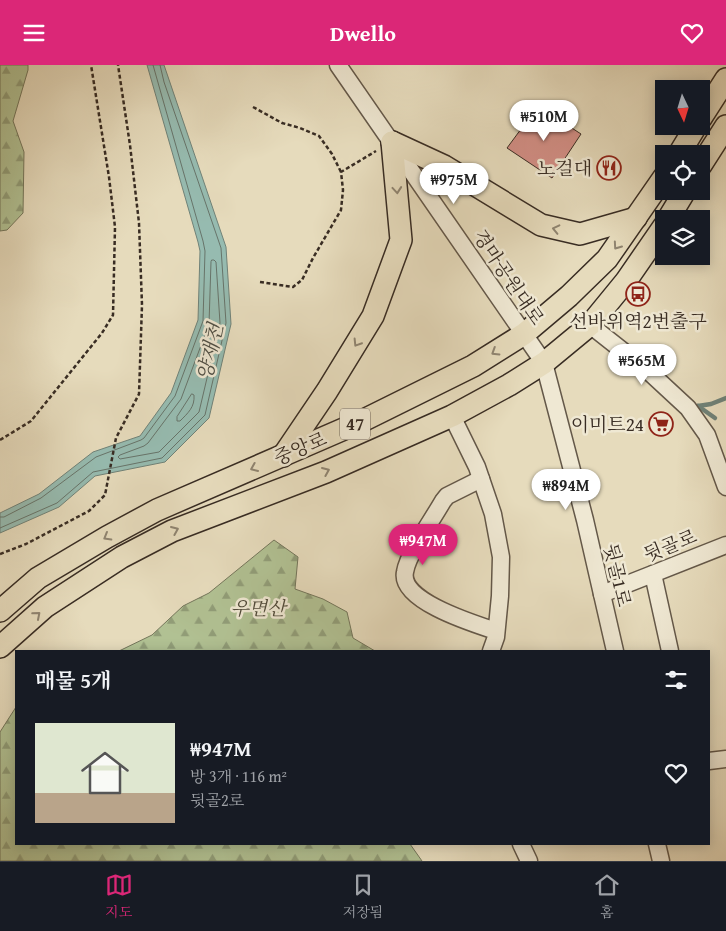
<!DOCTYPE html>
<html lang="ko">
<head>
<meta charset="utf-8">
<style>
	body { margin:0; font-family:"Gentium Book Plus","Noto Serif KR",serif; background:#242831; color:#f1f3f6; height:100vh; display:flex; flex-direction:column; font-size:19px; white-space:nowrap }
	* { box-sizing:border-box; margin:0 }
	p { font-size:16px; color:#9ea1a6 }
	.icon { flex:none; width:28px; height:28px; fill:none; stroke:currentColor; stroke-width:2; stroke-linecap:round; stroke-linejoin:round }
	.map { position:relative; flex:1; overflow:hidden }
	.drawer { position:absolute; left:15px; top:585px; width:695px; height:195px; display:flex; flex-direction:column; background:#171b24; border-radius:0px; box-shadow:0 2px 12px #0003 }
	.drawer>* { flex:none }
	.needle { width:32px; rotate:176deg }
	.fabs { position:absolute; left:655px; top:15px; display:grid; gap:10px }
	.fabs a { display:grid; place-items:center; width:55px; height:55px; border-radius:0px; background:#171b24; box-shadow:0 2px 12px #0003; font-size:25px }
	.price { position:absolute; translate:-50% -42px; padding:0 11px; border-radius:18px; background:#fff; color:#222; font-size:16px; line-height:32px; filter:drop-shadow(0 1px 2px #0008) }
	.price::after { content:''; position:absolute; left:50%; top:30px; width:15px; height:11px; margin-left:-8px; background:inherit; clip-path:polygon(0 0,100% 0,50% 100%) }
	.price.on { background:#db2777; color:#fff }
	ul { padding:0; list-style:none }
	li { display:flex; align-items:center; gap:15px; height:125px; padding:0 20px }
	li span { display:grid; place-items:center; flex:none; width:140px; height:100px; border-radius:0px; color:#555 }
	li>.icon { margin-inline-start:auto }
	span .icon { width:60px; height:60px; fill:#fffc; stroke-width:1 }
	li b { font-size:21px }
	h2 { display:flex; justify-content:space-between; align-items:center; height:60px; padding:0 20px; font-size:21px }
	header { display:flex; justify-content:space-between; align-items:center; height:65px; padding:0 20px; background:#db2777; color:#fff; font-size:22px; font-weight:700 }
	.dock { display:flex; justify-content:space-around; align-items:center; height:70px; border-top:1px solid #363941; background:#171b24; font-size:14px; color:#9ea1a6 }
	.dock a { display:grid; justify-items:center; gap:2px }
	.dock .on { color:#db2777 }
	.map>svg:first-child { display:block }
</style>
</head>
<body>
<header><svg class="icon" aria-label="menu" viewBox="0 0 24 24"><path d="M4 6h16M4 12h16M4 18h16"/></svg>Dwello<svg class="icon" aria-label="heart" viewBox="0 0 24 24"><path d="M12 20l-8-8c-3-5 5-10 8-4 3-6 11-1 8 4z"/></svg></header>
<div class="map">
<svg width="726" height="796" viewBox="0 0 726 796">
	<defs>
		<pattern id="forest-firs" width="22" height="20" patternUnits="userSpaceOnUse" patternTransform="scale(1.25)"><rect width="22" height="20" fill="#b1c193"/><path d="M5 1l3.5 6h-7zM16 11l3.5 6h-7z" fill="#919d78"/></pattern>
	</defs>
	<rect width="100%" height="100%" fill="#e6dbbc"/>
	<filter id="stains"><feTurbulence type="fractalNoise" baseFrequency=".004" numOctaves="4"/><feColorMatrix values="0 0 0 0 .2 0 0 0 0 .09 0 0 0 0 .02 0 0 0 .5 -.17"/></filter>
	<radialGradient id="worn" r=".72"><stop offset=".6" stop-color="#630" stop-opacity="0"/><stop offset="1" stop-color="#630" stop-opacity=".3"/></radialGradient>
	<g fill="url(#forest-firs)" stroke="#74765b">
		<path d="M0 0H28V5L13 56 24 87 23 148 7 165 0 166Z"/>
		<path d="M274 475 298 492 295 524 323 534 347 547 353 573 375 586H119L152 570 183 541 209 528Z"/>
		<path d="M16 642V779H410L422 796H0V667Z"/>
	</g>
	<path fill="#96bbb0" stroke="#708278" d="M147 0H164L226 182 231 259 209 353 165 397 95 411 59 442 0 468V448L39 429 93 387 140 371 171 328 198 255 200 186 198 177Z"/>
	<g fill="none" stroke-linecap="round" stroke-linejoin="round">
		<g stroke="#67746a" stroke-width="1">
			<path d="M212 195H214L216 197 220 258 199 347 159 387 120 394 118 392 120 390 144 381 148 378 181 334 209 259 211 197Z"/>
			<path d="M192 329 194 330C195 342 188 348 180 356H177V352Z"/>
			<path d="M0 452H4L41 433 96 392 141 375 144 373 175 331 203 256 205 186 203 176 153 0"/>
			<path d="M0 463 57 438 93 407 162 393 205 350 226 258 221 183 164 17 160 0"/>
		</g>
		<g stroke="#708278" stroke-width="4.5">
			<path d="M698 341 711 339 726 333"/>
			<path d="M698 341 715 353"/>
		</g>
	</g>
	<path fill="#d28e85" stroke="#382c23" d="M538 41 581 69 552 113 507 83Z"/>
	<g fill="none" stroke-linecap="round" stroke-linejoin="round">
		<g stroke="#645849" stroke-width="19">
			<g id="minor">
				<path d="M338 0 544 298 585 455 615 586"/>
				<path d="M590 260 647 305 688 343 707 370 726 422"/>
				<path d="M452 351 477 402 493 449 501 492 500 531 496 572 491 586"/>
				<path d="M481 414 447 431 443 436C436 448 428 460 421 472 415 483 407 494 405 507 399 536 475 559 496 566"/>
				<path d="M653 509 670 586"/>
				<path d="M602 529 726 480"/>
				<path d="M709 696 726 694"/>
				<path d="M521 779 529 796"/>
				<path d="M657 779 661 796"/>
			</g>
		</g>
		<g stroke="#382c23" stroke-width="24">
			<g id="major">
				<path d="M701 53 726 14"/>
				<path d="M392 77 444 101 541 160 580 169 636 153"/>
				<path d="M679 89 696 61"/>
				<path d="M701 100 726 61"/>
				<path d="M668 154 685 126"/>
				<path d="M283 391 327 326 373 251 401 175 392 77"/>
				<path d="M0 546 38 513 107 472 157 445 360 357 473 301 524 269 569 231 607 194 664 112"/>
				<path d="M0 582 45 542 122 492 172 466 326 407 452 351 509 320 544 298 590 260 626 216 664 161"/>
			</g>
		</g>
		<g stroke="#382c23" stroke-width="2.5" stroke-dasharray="4 2.5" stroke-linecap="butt">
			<path d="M253 42 282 58 300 63 319 71 332 89 341 107"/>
			<path d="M260 217 293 222 302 215 313 193 341 145 343 125 341 107 376 86"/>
			<path d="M0 375 31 356 102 268 113 250 115 162 109 112 91 0"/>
			<path d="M0 489 26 479 89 446 105 430 116 373 139 329 142 240 139 158 130 80 118 0"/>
		</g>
		<use href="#minor" stroke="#efe8d3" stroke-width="16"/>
		<use href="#major" stroke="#e6dbbc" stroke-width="21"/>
	</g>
	<defs><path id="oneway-chevron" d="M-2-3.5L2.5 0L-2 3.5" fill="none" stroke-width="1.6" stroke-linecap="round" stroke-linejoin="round" transform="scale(1.25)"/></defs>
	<g stroke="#8f8470">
		<use href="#oneway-chevron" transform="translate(397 125) rotate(85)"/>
		<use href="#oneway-chevron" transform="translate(556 164) rotate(-167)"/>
		<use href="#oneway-chevron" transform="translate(617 181) rotate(125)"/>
		<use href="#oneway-chevron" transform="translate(357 278) rotate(122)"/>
		<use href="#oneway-chevron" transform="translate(495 287) rotate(148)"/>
		<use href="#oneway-chevron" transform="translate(254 403) rotate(157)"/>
		<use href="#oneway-chevron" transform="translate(326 406) rotate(-23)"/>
		<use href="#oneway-chevron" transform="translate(175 465) rotate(-23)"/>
		<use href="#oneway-chevron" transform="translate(107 472) rotate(150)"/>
		<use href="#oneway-chevron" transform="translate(37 550) rotate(-41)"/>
	</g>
	<defs>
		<g id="restaurant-ring" transform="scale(1.25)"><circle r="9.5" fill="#efe8d3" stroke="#8f2418" stroke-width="1.5"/><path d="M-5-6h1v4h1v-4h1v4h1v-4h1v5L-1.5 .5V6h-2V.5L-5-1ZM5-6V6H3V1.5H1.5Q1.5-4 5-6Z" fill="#8f2418"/></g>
		<g id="bus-ring" transform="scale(1.25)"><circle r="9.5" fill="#efe8d3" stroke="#8f2418" stroke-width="1.5"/><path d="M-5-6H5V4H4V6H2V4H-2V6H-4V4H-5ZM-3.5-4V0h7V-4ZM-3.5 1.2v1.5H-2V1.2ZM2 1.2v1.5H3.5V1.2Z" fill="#8f2418"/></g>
		<g id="supermarket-ring" transform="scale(1.25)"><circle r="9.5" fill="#efe8d3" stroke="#8f2418" stroke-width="1.5"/><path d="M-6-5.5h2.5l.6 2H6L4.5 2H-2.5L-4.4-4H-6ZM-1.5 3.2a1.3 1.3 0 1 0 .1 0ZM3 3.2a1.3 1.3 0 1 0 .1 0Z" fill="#8f2418"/></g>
	</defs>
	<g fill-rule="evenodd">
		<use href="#restaurant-ring" x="609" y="103"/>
		<use href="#bus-ring" x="638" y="229"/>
		<use href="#supermarket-ring" x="661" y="359"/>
	</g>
	<g text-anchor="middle" stroke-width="5" stroke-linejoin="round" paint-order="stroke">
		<rect fill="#efe8d3" stroke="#6f6458" stroke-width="1" x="340" y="343.5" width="30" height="31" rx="4"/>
		<g font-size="18" font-weight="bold" fill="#382c23">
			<text x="355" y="365">47</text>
		</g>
		<g font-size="19" fill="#382c23" stroke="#efe8d3" text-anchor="end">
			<text x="592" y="110">노걸대</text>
			<text x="638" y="263" text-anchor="middle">선바위역2번출구</text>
			<text x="644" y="366">이미트24</text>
		</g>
		<g font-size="19" fill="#382c23" stroke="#efe8d3">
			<text transform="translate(509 212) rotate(56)" y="7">경마공원대로</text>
			<text transform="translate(300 383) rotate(-23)" y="7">중앙로</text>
			<text transform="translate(670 480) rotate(-22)" y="7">뒷골로</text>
			<text transform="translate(618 510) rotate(77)" y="7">뒷골1로</text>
		</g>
		<g font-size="19" font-style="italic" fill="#504a39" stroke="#efe8d3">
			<text x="258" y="550">우면산</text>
		</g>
		<g font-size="20" font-style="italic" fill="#505046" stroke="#efe8d3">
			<text transform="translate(210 287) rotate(-78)" y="7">양재천</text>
		</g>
	</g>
	<rect width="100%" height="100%" filter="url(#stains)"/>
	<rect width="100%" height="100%" fill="url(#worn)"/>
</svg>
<div class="fabs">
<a><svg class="needle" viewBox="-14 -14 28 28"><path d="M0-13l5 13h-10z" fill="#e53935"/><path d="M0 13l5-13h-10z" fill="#9ea1a6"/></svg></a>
<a><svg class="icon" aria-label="locate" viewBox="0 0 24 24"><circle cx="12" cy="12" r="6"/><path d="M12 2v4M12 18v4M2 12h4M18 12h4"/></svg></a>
<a><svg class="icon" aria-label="layers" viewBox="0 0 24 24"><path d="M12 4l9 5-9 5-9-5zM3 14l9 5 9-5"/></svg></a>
</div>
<b class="price" style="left:544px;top:77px">₩510M</b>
<b class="price" style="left:454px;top:140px">₩975M</b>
<b class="price" style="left:642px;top:321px">₩565M</b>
<b class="price" style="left:566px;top:446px">₩894M</b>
<b class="price on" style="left:423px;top:501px">₩947M</b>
<section class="drawer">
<h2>매물 5개<svg class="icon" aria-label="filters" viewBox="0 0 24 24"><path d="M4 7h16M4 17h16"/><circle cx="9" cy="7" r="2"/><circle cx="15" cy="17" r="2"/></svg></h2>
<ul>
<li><span style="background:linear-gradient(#dfe7d0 70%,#b9a48a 0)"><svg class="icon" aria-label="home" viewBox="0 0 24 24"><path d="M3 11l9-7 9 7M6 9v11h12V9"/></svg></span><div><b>₩947M</b><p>방 3개 · 116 m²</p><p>뒷골2로</p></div><svg class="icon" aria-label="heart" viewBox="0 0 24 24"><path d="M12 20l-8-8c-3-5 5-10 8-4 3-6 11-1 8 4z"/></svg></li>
</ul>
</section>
</div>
<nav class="dock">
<a class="on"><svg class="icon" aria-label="map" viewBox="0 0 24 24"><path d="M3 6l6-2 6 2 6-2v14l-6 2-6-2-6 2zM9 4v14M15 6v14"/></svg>지도</a>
<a><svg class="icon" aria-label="saved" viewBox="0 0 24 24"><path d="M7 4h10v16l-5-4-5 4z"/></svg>저장됨</a>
<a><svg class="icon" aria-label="home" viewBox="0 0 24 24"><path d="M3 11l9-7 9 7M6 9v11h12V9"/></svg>홈</a>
</nav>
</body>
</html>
